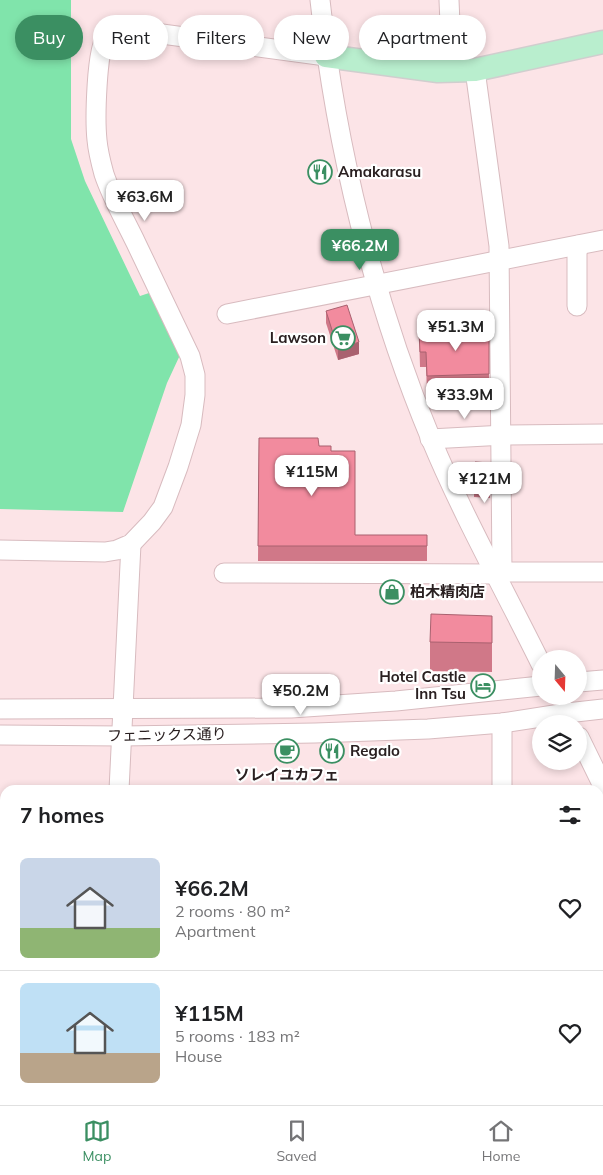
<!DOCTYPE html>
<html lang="en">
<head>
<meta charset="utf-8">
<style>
	body { margin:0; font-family:Mulish,"Noto Sans JP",sans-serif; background:#f2f2f2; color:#202124; height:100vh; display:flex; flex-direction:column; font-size:19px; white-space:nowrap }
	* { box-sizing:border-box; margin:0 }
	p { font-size:16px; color:#757577 }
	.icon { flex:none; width:28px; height:28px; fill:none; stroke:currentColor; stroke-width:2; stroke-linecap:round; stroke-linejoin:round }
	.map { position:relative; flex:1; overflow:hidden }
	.panel { position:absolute; left:0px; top:785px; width:604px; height:320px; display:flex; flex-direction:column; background:#fff; border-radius:15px 15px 0 0; box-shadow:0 2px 8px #0003 }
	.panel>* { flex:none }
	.guide { position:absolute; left:15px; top:15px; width:574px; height:45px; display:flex; gap:10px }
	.needle { width:32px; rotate:161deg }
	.fabs { position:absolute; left:532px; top:650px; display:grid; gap:10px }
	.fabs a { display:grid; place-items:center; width:55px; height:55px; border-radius:50%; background:#fff; box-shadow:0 2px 8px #0003; font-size:25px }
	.price { position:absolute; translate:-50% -42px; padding:0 11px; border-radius:10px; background:#fff; color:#222; font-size:16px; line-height:32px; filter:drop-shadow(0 1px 2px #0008) }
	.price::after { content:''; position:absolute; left:50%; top:30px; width:15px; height:11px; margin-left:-8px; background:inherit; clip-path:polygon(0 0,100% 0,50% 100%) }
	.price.selected { background:#3b8f62; color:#fff }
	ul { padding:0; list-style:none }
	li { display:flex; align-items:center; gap:15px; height:125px; padding:0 20px }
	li+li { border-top:1px solid #e0e0e0 }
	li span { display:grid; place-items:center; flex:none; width:140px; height:100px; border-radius:8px; color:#555 }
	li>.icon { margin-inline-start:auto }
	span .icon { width:60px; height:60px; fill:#fffc; stroke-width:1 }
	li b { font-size:21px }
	h2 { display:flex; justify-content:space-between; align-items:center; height:60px; padding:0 20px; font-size:21px }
	.tag { padding:0 18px; border-radius:22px; background:#fff; box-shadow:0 2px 8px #0003; font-size:18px; line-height:45px }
	.tag.selected { background:#3b8f62; color:#fff }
	.menu { display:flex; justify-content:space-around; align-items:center; height:70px; border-top:1px solid #e0e0e0; background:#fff; font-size:14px; color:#757577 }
	.menu a { display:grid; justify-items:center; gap:2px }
	.menu .selected { color:#3b8f62 }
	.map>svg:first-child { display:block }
</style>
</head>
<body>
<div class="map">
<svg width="603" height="1105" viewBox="0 0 603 1105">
	<rect width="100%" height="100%" fill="#fce4e7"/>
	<path fill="#80e4ab" d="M0 0H71V139L85 181 140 296 149 293 180 355 167 383 123 512 0 509Z"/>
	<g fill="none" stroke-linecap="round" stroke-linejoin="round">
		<g stroke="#d8bbbf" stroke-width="21">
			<g id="minor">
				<path d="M320 0C336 147 374 303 431 439 463 516 504 589 541 664"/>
				<path d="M449 0 452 71"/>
				<path d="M475 70 499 246 502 572"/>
				<path d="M577 306V253L579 245"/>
				<path d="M227 314 603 240"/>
				<path d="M430 439 505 435 603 434"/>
				<path d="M0 550 105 552 117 550 131 544 152 522 163 507 178 467 191 425 195 395V375L190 356C172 318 154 281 136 243 125 220 112 198 104 174 101 163 98 152 97 140 95 121 96 48 107 35 119 23 148 28 162 34L326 56"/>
				<path d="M224 573 496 574 502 572H603"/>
				<path d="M579 682 603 680"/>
				<path d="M0 709 291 708 396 701 541 686"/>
				<path d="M502 723V790"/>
				<path d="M0 735 122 736 315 733 428 729 502 723 567 713 603 709"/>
				<path d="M579 737 603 786"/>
				<path d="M119 790 131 544"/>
				<path d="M599 808H603"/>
				<path d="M0 811H5"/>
				<path d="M599 933H603"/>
				<path d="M0 936 5 935"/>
				<path d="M109 1100V1105"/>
				<path d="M330 1100V1105"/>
				<path d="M504 1100V1105"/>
			</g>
		</g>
		<g stroke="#d0cece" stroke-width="25">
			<g id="major">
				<path d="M326 56 438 71 475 70 603 42"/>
				<path d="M599 1046H603"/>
				<path d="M0 1049H5"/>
			</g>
		</g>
		<use href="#minor" stroke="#fff" stroke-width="19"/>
		<use href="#major" stroke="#b9eece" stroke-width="22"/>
	</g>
	<g fill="#d07888">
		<path d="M326 311 359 354 338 360 326 323Z"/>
		<path d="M489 330V390L427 391 426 367H420L419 332Z"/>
		<path d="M259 438 319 446 331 451 355 535H427V561H258Z"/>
		<path d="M475 462 490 463V498L474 497Z"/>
		<path d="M492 616V672L430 671V642Z"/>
	</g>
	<path fill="#a9616f" d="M359 342V354L338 360V349Z"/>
	<g fill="#f28b9e" stroke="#a9616f">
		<path d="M347 305 359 342 338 349 326 311Z"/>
		<path d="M489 330V374L427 376 426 352H420L419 332Z"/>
		<path d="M259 438H318L319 446H331V451H355V535H427V546H258Z"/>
		<path d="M475 462 490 463V490L474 489Z"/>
		<path d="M431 614 492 616V643L430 642Z"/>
	</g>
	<defs>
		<g id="restaurant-ring" transform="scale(1.25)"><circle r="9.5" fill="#fff" stroke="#3b8f62" stroke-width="1.5"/><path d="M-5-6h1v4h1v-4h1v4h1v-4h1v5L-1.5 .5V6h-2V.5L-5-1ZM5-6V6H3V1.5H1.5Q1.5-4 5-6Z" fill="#3b8f62"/></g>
		<g id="supermarket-ring" transform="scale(1.25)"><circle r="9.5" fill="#fff" stroke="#3b8f62" stroke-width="1.5"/><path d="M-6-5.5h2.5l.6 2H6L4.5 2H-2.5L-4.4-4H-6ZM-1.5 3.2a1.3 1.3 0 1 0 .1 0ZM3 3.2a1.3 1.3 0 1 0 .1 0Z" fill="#3b8f62"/></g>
		<g id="shop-ring" transform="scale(1.25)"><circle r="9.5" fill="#fff" stroke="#3b8f62" stroke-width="1.5"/><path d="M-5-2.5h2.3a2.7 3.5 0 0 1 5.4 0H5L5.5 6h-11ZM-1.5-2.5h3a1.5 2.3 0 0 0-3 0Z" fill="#3b8f62"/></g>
		<g id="hotel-ring" transform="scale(1.25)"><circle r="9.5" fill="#fff" stroke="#3b8f62" stroke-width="1.5"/><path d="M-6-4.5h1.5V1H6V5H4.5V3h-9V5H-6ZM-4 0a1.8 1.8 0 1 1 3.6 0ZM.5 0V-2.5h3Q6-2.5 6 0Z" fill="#3b8f62"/></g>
		<g id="cafe-ring" transform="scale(1.25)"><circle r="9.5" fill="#fff" stroke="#3b8f62" stroke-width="1.5"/><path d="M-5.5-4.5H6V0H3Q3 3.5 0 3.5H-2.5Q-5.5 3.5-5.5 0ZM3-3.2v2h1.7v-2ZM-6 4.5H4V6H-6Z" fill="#3b8f62"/></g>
	</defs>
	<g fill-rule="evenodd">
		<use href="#restaurant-ring" x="320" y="172"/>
		<use href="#supermarket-ring" x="343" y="338"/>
		<use href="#shop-ring" x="392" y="592"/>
		<use href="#hotel-ring" x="483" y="686"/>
		<use href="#cafe-ring" x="287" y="751"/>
		<use href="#restaurant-ring" x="332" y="751"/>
	</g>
	<g text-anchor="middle" stroke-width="4.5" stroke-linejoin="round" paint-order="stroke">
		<g font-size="15" font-weight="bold" fill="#2a2021" stroke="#fff" text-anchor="start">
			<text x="338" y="177">Amakarasu</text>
			<text x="326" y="343" text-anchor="end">Lawson</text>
			<text x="410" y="597">柏木精肉店</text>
			<text x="466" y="682" text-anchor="end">Hotel Castle<tspan x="466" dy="17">Inn Tsu</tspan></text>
			<text x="350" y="756">Regalo</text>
			<text x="287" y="780" text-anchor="middle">ソレイユカフェ</text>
		</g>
		<g font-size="15" fill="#2a2021" stroke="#fff">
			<text transform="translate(167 735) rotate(-1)" y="5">フェニックス通り</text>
		</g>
	</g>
</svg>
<div class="fabs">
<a><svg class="needle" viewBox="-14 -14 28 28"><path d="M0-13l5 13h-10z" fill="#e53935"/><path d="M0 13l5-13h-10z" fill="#757577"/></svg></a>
<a><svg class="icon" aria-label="layers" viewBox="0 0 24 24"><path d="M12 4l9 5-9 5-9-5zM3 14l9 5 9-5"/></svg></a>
</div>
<b class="price" style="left:145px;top:222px">¥63.6M</b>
<b class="price selected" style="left:360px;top:271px">¥66.2M</b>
<b class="price" style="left:456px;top:352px">¥51.3M</b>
<b class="price" style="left:465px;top:420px">¥33.9M</b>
<b class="price" style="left:312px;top:497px">¥115M</b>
<b class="price" style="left:485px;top:504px">¥121M</b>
<b class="price" style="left:301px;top:716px">¥50.2M</b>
<div class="guide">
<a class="tag selected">Buy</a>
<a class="tag">Rent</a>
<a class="tag">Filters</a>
<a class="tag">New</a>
<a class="tag">Apartment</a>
</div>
<section class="panel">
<h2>7 homes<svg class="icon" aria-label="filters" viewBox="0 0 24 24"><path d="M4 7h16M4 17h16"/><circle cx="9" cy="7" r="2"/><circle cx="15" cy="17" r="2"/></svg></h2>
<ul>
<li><span style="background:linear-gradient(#c9d6e8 70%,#8fb573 0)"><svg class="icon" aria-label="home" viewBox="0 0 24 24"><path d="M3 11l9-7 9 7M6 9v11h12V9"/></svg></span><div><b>¥66.2M</b><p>2 rooms · 80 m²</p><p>Apartment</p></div><svg class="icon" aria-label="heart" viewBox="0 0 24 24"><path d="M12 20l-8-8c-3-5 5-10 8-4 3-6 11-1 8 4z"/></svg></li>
<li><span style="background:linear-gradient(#bfe0f5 70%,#b9a48a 0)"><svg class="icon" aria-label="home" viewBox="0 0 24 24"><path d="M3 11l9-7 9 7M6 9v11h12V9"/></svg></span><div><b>¥115M</b><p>5 rooms · 183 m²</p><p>House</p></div><svg class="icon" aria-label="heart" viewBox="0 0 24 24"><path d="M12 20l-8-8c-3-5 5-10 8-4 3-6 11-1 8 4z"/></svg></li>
</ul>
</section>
</div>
<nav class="menu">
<a class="selected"><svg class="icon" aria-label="map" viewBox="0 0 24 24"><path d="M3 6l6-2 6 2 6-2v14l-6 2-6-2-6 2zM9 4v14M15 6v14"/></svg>Map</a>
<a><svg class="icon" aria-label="saved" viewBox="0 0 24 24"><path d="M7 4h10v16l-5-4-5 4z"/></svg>Saved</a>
<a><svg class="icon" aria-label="home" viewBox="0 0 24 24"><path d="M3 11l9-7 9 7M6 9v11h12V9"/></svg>Home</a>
</nav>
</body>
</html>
